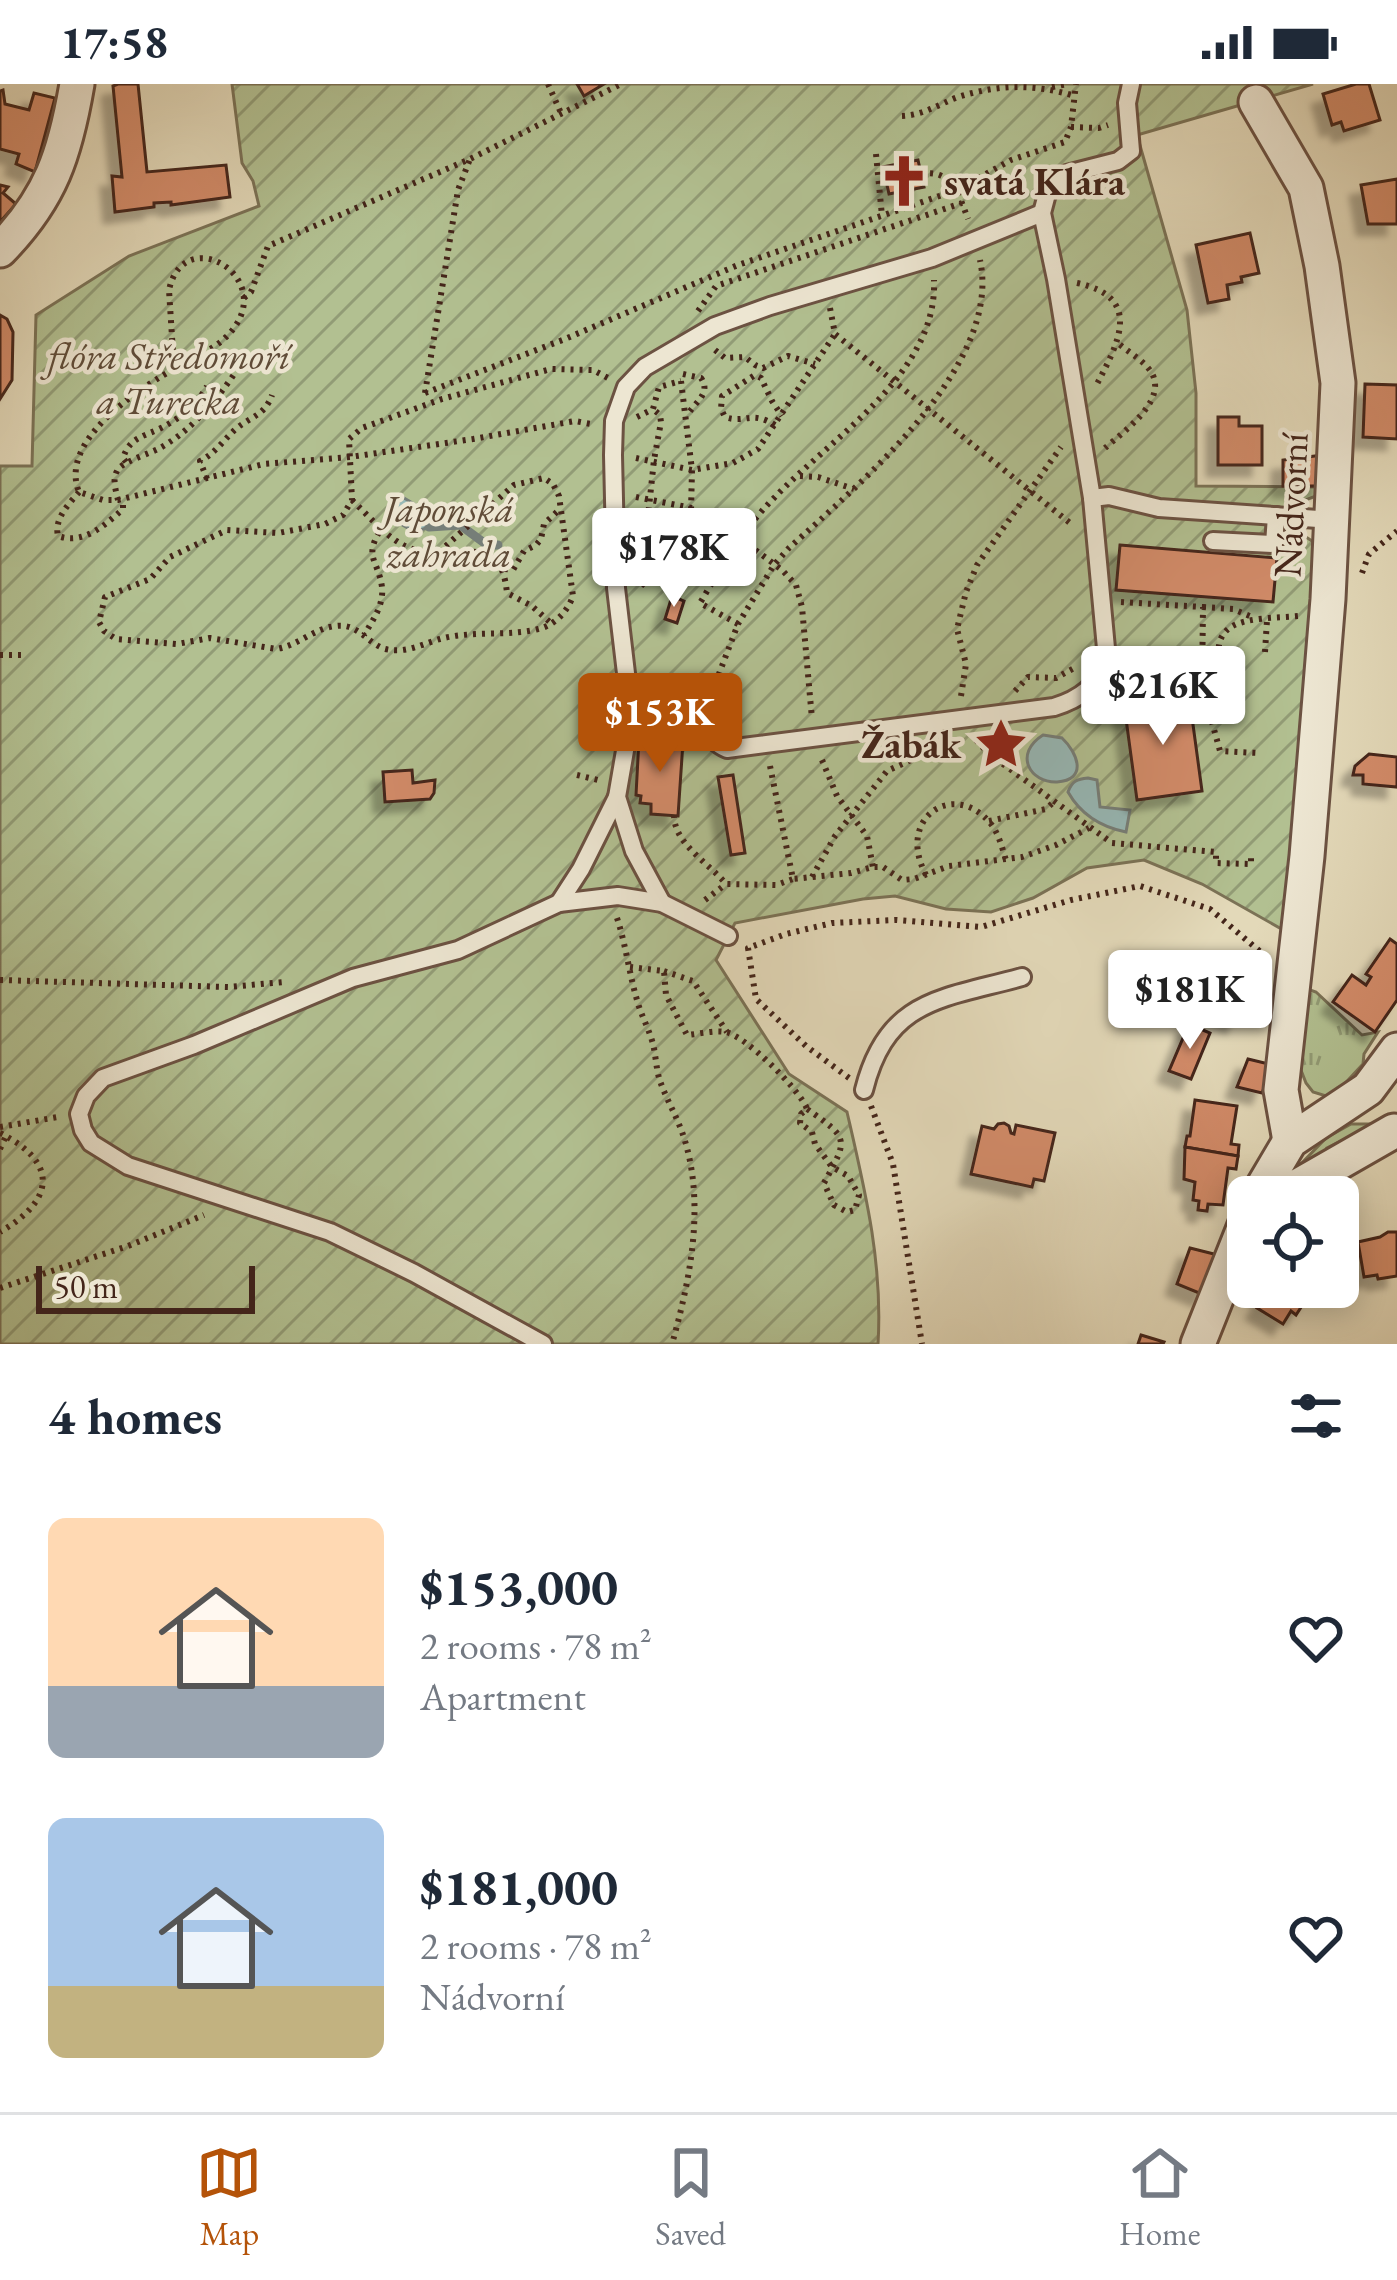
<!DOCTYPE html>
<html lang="en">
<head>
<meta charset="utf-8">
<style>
	body { margin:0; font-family:"EB Garamond",serif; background:#f6f6f7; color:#1f2937; height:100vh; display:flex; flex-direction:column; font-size:45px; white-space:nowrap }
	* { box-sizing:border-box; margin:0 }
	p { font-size:39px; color:#747a83 }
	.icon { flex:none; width:66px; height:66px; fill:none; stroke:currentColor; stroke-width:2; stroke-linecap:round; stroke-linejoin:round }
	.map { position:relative; height:1260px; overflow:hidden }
	.drawer { display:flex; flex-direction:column; background:#fff; flex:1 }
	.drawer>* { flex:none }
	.controls { position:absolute; left:1227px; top:1092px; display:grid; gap:24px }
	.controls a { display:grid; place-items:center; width:132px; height:132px; border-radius:18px; background:#fff; box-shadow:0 6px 30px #0003; font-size:60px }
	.scale { position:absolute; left:36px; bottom:30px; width:219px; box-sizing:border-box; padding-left:12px; border:6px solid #44251a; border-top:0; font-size:33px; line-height:42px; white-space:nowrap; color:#44251a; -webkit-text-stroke:9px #ede6d2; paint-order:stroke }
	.price { position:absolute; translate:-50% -102px; padding:0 27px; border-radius:12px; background:#fff; color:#222; font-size:39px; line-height:78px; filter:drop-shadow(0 3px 6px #0008) }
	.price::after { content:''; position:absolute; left:50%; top:72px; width:36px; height:27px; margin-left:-18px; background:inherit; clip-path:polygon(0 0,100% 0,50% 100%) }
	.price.active { background:#b45309; color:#fff }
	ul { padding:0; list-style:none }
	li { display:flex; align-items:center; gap:36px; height:300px; padding:0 48px }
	li span { display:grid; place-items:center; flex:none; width:336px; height:240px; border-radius:18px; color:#555 }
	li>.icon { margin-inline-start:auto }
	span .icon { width:144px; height:144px; fill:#fffc; stroke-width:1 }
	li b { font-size:51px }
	h2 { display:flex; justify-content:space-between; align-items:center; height:144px; padding:0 48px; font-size:51px }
	.status { display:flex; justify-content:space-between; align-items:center; height:84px; padding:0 60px; background:#fff; direction:ltr }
	.status svg { height:33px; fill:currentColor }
	.tab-bar { display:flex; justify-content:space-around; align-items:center; height:168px; border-top:3px solid #e0e1e3; background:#fff; font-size:33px; color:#747a83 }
	.tab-bar a { display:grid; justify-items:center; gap:6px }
	.tab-bar .active { color:#b45309 }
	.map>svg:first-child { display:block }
</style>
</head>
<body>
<div class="status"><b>17:58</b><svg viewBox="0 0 49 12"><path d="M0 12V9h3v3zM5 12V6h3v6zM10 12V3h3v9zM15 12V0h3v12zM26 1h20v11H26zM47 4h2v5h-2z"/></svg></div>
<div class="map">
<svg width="1397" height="1260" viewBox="0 0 1397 1260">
	<defs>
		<pattern id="grass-tufts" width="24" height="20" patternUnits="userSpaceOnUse" patternTransform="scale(3)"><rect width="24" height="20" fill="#b2c091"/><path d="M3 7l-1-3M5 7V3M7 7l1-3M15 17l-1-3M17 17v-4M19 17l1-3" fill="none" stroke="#929c76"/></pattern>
		<pattern id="garden-furrows" width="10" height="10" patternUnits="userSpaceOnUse" patternTransform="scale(3)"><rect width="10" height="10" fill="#b2c091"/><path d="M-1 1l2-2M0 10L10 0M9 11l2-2" fill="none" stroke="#929c76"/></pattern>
		<filter id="shadow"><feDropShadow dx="-11" dy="11" stdDeviation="3" flood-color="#0004"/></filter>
	</defs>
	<rect width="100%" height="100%" fill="#e3d9b9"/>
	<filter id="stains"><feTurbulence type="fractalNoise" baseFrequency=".00167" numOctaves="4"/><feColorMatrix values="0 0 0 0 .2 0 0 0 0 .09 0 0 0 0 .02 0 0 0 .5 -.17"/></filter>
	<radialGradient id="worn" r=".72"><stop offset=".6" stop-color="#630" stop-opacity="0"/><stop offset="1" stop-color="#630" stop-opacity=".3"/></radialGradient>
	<g fill="url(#grass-tufts)" stroke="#7b7256" stroke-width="3">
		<path d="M1310 906 1316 908 1362 951 1378 948 1364 970 1363 980 1336 1009 1326 1012 1313 1008 1306 999 1299 981 1305 910Z"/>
		<path d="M1351 1040H1371L1372 1045 1360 1055 1355 1050 1327 1064 1330 1071 1297 1084 1326 1054Z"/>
	</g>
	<path fill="url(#garden-furrows)" stroke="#7b7256" stroke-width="3" d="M232 0H1313L1137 51 1187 226 1196 309V402L1319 403V411L1297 419V447L1315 459 1285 847 1202 800 1144 776 1087 784 1033 814 991 828 946 825 895 812 863 815 735 839 716 876 789 990 847 1028C865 1106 883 1179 878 1260H0V382H32L36 231 129 172 259 122 253 97 242 79Z"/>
	<g fill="#97b9b7" stroke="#767e78" stroke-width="3">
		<path d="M404 414 426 427 429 443 415 448 390 434 392 422Z"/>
		<path d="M1043 651 1062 654C1078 669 1088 696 1057 698 1030 699 1013 670 1043 651Z"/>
		<path d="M1088 694 1097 696 1100 723 1130 726 1126 748C1101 743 1081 731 1068 708 1072 697 1077 695 1088 694Z"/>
	</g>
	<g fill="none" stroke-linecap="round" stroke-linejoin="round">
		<path stroke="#767e78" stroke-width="9" d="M429 443 460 441 487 461H498"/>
	</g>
	<g fill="#d28b69" stroke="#44251a" stroke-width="3" filter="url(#shadow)">
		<path d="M118 0H138L147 88 226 81 230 113 171 121V118L154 119V123L115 128 112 92 122 93 113 2Z"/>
		<path d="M577 0H604L584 12Z"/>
		<path d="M1356 0H1369L1380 36 1344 47 1341 38 1332 41 1323 10Z"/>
		<path d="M3 6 5 20 29 26 34 9 55 14 35 88 16 80 19 70 0 65V7Z"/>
		<path d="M918 76 924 103 889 110 883 83Z"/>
		<path d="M1397 95V140H1368L1361 101Z"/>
		<path d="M0 101 8 103 3 109 16 120 0 138Z"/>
		<path d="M1250 149 1259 189 1241 193 1242 198 1227 201 1229 215 1208 219 1196 161Z"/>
		<path d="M0 231 7 235 13 248 12 296 0 315Z"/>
		<path d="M1365 300 1397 301V355L1363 353Z"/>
		<path d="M1218 333H1239V342H1262V381H1218Z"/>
		<path d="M1323 371V402H1283V376Z"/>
		<path d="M1120 461 1277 474 1273 518 1116 506Z"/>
		<path d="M672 512 684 517 677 539 665 535Z"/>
		<path d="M724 605 737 608 732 631 719 627Z"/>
		<path d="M1189 611 1202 707 1137 716 1124 620Z"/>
		<path d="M639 655 683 658 678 732 651 730V720L640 719 641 712 636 711Z"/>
		<path d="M1369 670 1397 673V703L1363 700V691H1353L1355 682Z"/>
		<path d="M412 686 413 699 435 696 434 709 430 715 385 718 383 688Z"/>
		<path d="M733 691 745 769 731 771 718 693Z"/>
		<path d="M1390 855 1397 860V916L1375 948 1333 918 1352 891 1366 901 1371 893 1366 890Z"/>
		<path d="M1173 873 1251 903 1237 938 1159 909Z"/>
		<path d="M1189 940 1210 949 1191 995 1169 987Z"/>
		<path d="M1248 975 1273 981 1262 1009 1237 1003Z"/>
		<path d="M1195 1016 1237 1022 1231 1060 1239 1061 1238 1072 1185 1063 1187 1052H1190Z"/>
		<path d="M1004 1039 1009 1042 1011 1049 1014 1050 1016 1041 1055 1049 1044 1097 1034 1095 1032 1103 971 1090 982 1042 994 1045 998 1040Z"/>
		<path d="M1185 1063 1238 1072 1236 1085 1228 1084 1223 1121 1208 1120 1207 1127 1198 1126 1199 1117 1193 1116 1195 1098 1184 1095Z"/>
		<path d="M1388 1148H1397V1192L1378 1195 1377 1191 1364 1193 1358 1158 1380 1153Z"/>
		<path d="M1190 1164 1222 1172 1204 1211 1177 1200Z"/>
		<path d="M1262 1203H1314L1296 1231 1291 1227 1283 1240 1257 1224 1266 1211 1259 1208Z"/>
		<path d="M1141 1251 1164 1258 1163 1260H1138Z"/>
	</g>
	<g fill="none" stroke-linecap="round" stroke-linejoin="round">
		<g stroke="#6c5242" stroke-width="22">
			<g id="service">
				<path d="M1092 414 1109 412 1159 424 1333 436"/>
				<path d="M1213 457 1274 460 1276 432"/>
				<path d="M631 632C653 622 680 614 699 635 709 648 711 658 727 665L1054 623C1080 615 1098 602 1107 575L1092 414 1056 195 1042 129 1047 110 1067 90 1118 77 1131 67 1127 19 1131 0"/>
				<path d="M559 819 581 785 617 713"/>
				<path d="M662 819 634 767 617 713 631 632 616 504 613 371 614 337 626 303 645 283 715 242 770 222 932 174 1042 129"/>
				<path d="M864 1006C887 914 943 915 1022 893"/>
				<path d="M543 1260 414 1189 330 1148 128 1082 91 1059 83 1046 79 1030 86 1012 103 994 194 961 353 894 458 866 559 819 618 812 662 819 728 852"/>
			</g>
		</g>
		<g stroke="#6c5242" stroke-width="39">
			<g id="minor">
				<path d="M1256 18 1306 104 1322 182 1338 299 1328 515 1307 772 1281 1006 1290 1057"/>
				<path d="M0 166C51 114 65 70 77 0"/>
				<path d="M1258 1109 1298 1102 1394 1047"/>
				<path d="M1257 1113 1290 1057 1368 1005 1397 966"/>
				<path d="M1198 1260 1248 1134"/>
			</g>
		</g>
		<g stroke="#44251a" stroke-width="6" stroke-dasharray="3 6" stroke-linecap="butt">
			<path d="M548 0 561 29"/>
			<path d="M1052 3 1068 0"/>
			<path d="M902 32C924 31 939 20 958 13 999 0 1035 0 1075 12"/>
			<path d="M1071 43 1099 44 1108 41"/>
			<path d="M876 70 882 132"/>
			<path d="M921 90C951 84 959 111 968 135"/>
			<path d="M1077 199C1143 213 1119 258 1097 300"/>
			<path d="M244 214 251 208 268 162 470 75 621 0"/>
			<path d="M830 224 835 250 1070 439"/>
			<path d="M698 227 716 202 962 119"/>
			<path d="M715 266 725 274 745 273 755 281 763 284 788 272 815 280"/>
			<path d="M174 284 169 206C184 135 284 197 226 253 213 266 194 273 179 282 140 304 58 356 79 408L103 416H118L264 380 350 373 473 355 575 337 591 340"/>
			<path d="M683 290 701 294C712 310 694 318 687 332"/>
			<path d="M681 297 692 386 691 427 713 434 782 486 796 501 802 523 812 635"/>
			<path d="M425 309 565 255 738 181 957 106 1011 76 1065 58 1071 43 1076 0"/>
			<path d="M425 309 458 106 470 75"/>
			<path d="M637 333 653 325 659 303 681 297"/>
			<path d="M775 341C751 326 745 340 725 333L721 325 722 312 755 291 761 294 772 317 782 332"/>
			<path d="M1105 364C1124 347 1172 314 1149 285 1141 275 1127 267 1118 259"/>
			<path d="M636 374 692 386 733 379 758 365 835 250"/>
			<path d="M126 378 123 374C130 353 143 353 161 344 179 335 198 320 207 302"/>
			<path d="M800 392 818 393 854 405"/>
			<path d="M207 395 200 377C216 369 224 355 237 344 252 332 265 331 272 311"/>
			<path d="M79 408C68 421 54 435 58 452 84 461 105 441 123 425V415"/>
			<path d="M636 413 692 424"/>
			<path d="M118 416C116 407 112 395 117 387 121 378 149 370 160 364 194 345 220 312 241 280"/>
			<path d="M352 416 381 445C363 474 378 475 382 503 384 521 373 536 364 551"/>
			<path d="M381 445C394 456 407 466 425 468 468 473 501 450 507 509L532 522 551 539"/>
			<path d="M633 456 677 461"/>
			<path d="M439 468 514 401 544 394 553 400 559 412 573 512C568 526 557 539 542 544 513 553 472 546 440 555 422 560 405 570 385 565 367 559 358 539 336 542 314 544 298 562 276 565L210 554 177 560 116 555 104 547 99 538 105 513 150 495 170 473 227 446 278 449 325 440 343 431 352 416 349 355 362 344 442 315 551 285 593 286 610 295"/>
			<path d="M505 485 513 486 524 467 536 461 541 455 544 440 561 424"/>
			<path d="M1362 489 1369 470 1397 447"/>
			<path d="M641 498 654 376 661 338 660 331 653 325"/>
			<path d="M641 502 675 466 691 427"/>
			<path d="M1121 518 1203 523 1202 602 1220 667 1258 669"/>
			<path d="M1203 523 1233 525 1252 533"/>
			<path d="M738 540 700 519C724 479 742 446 775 413 831 354 938 289 934 196"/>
			<path d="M1265 568 1267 536"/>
			<path d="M0 571H27"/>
			<path d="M1202 602C1231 589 1206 559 1231 543 1247 533 1279 534 1299 532"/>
			<path d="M1015 607 1028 593 1056 594 1076 583"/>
			<path d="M961 612 966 580 957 545 966 508 977 481 1061 363"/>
			<path d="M709 616 738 540 774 481 789 464C858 401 1003 282 980 176"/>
			<path d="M976 656 989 670 1112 759 1216 768V779L1251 780V769"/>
			<path d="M822 676 837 712 867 752 873 783"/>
			<path d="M770 682 793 795 851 789 873 783H883L902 796 914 795 949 782 1022 773 1056 761 1089 744"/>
			<path d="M577 691 598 696"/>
			<path d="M674 731C674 760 709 779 726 800L776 801 793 795"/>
			<path d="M989 737 1046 725 1056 716"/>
			<path d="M926 791C895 733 955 695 991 740 999 750 1002 764 1006 776"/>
			<path d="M812 793 835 752 887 687 942 662"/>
			<path d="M705 816 726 800"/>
			<path d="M617 834C626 861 629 889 637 916 641 931 649 945 653 960 656 972 656 985 660 997 667 1017 679 1036 685 1057 705 1123 690 1196 672 1260"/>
			<path d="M630 883 664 887 666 911 687 951C699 950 714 946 725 948 744 950 801 1007 807 1025L801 1030 800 1039 812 1048 815 1060 832 1083 848 1092 859 1111 855 1126 847 1128 834 1121 824 1099C848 1055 850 1055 807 1025"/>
			<path d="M664 887 693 897 727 948"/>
			<path d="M0 896 228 903 284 898"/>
			<path d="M849 994 806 962 756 915 748 864 786 850 832 839 896 836 981 843 1071 816 1140 802 1210 825 1263 870"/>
			<path d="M871 1022 893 1080 922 1260"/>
			<path d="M0 1043 58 1033"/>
			<path d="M0 1049C59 1079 55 1116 0 1148"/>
			<path d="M0 1065 6 1052"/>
			<path d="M0 1204 128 1162 204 1131"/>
		</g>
		<use href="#service" stroke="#ede6d2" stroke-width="16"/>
		<use href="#minor" stroke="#ede6d2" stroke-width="33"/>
	</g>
	<defs>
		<g id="church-bare" transform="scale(4.14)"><path d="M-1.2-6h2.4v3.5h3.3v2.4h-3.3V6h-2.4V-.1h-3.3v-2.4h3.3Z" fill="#8f2418" stroke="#ede6d2" stroke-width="2.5" paint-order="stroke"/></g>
		<g id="sight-bare" transform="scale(4.14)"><path d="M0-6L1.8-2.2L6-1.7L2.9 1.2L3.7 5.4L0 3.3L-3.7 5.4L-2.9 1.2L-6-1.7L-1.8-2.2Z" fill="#8f2418" stroke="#ede6d2" stroke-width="2.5" paint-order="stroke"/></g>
	</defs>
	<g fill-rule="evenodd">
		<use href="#church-bare" x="904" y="97"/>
		<use href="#sight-bare" x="1001" y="660"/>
	</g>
	<g text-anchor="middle" stroke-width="9" stroke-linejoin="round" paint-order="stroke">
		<g font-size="39" font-weight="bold" fill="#44251a" stroke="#ede6d2" text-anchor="start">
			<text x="944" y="111">svatá Klára</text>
			<text x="961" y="674" text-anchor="end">Žabák</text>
		</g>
		<g font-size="39" font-style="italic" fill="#604c38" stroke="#ede6d2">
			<text x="169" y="285">flóra Středomoří<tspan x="169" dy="45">a Turecka</tspan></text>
			<text x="449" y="438">Japonská<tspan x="449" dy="45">zahrada</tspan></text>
		</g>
		<g font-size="39" fill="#44251a" stroke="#ede6d2">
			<text transform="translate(1290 421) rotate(-87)" y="14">Nádvorní</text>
		</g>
	</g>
	<rect width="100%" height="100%" filter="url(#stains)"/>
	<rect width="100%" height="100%" fill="url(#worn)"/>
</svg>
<div class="controls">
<a><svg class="icon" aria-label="locate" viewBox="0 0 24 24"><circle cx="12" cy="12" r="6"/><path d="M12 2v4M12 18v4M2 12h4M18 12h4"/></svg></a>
</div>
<div class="scale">50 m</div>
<b class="price" style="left:674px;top:526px">$178K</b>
<b class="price" style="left:1163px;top:664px">$216K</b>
<b class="price active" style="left:660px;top:691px">$153K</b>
<b class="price" style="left:1190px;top:968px">$181K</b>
</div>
<section class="drawer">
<h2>4 homes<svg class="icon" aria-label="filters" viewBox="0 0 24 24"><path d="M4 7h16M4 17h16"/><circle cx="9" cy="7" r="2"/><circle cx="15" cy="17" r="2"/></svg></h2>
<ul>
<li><span style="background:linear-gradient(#ffd9b3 70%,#9aa5b1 0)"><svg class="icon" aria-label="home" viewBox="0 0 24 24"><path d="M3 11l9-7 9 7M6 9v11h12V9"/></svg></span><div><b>$153,000</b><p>2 rooms · 78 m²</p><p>Apartment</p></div><svg class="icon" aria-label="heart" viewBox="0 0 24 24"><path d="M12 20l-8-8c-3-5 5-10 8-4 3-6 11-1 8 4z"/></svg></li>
<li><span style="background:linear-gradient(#a9c7e8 70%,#c2b280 0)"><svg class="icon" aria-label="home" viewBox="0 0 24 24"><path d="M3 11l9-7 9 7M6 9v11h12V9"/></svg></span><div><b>$181,000</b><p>2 rooms · 78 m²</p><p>Nádvorní</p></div><svg class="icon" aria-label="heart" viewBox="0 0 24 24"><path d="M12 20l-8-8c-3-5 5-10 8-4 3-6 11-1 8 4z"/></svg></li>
</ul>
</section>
<nav class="tab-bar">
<a class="active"><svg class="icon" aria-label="map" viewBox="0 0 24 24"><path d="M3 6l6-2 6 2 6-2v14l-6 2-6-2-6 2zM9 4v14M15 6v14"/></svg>Map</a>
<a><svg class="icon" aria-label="saved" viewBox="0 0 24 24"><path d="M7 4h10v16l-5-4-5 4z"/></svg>Saved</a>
<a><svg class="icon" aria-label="home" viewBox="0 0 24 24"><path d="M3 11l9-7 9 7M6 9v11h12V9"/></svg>Home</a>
</nav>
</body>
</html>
